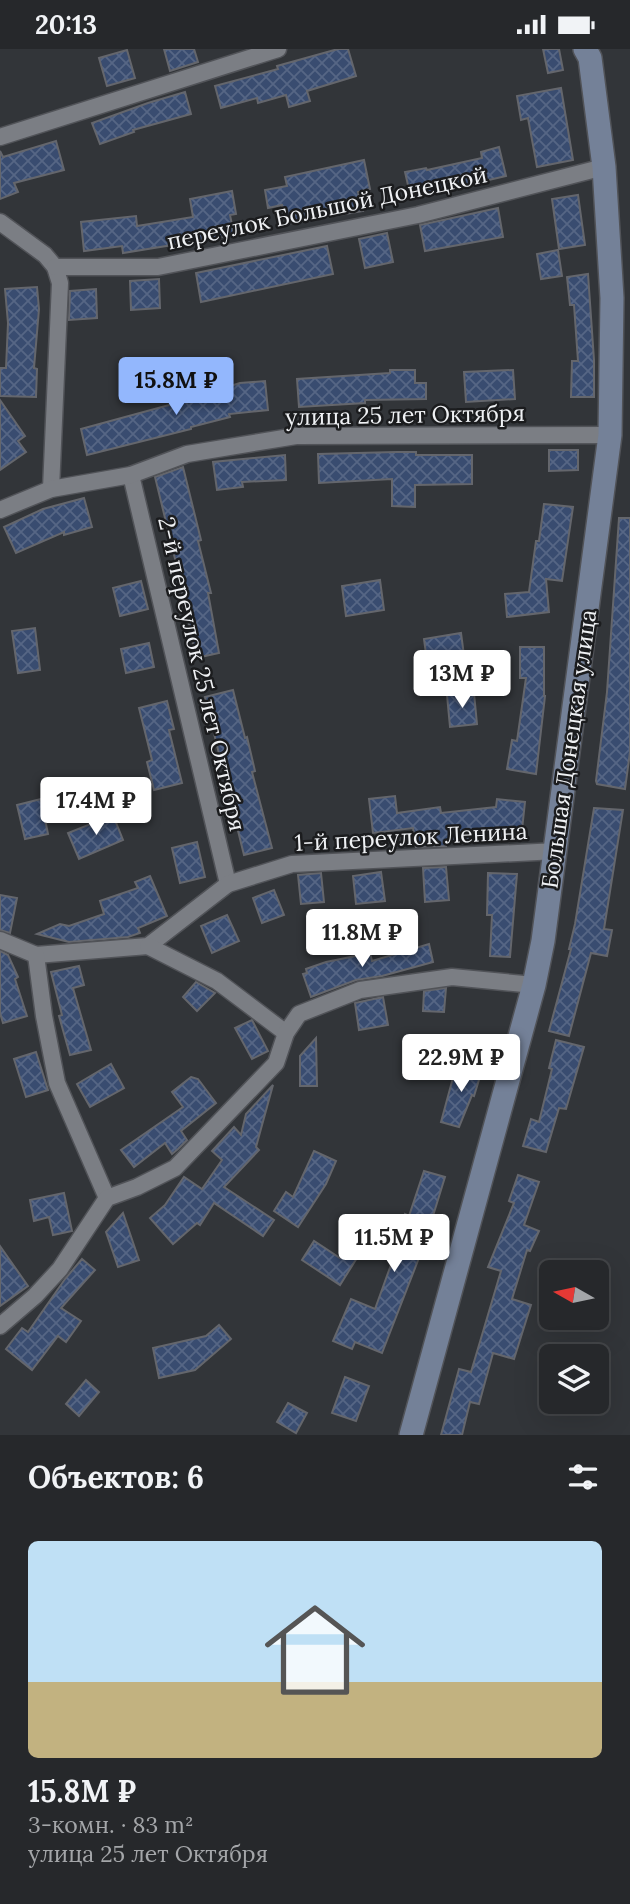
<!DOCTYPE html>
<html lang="ru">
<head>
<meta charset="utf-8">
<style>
	body { margin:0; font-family:Lora,serif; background:#323437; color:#f1f3f6; height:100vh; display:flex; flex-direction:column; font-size:26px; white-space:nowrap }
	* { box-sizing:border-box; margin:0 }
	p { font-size:23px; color:#a4a6a9 }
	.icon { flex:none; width:38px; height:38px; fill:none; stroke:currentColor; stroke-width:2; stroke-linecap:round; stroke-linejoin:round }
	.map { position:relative; height:1386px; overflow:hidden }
	.details { display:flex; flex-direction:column; background:#26282b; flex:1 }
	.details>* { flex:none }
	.needle { width:46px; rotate:279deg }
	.fabs { position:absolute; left:539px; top:1211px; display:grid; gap:14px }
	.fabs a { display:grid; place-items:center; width:70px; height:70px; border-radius:10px; background:#26282b; box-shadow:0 7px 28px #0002,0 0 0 2px #424447; font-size:35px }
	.price { position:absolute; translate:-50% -60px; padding:0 16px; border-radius:7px; background:#fff; color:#222; font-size:23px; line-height:46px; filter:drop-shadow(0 2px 4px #0008) }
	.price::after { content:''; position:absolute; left:50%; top:42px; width:21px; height:16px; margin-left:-10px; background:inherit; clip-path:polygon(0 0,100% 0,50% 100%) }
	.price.selected { background:#93b7fd; color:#111 }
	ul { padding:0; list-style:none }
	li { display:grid; align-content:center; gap:14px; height:371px; padding:0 28px }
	li span { display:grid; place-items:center; height:217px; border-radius:10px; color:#555 }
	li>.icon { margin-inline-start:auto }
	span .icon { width:126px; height:126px; fill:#fffc; stroke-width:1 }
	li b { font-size:30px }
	h2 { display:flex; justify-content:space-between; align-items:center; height:84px; padding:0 28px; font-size:30px }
	.status { display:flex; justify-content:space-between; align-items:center; height:49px; padding:0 35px; background:#26282b; direction:ltr }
	.status svg { height:19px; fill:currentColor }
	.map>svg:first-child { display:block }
</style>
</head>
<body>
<div class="status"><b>20:13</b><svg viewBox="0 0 49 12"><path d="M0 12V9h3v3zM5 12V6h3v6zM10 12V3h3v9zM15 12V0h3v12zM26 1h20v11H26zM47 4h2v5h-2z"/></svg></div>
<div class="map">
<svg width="630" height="1386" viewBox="0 0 630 1386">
	<defs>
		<pattern id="building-cross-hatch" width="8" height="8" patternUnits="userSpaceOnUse" patternTransform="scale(1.75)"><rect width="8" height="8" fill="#394c70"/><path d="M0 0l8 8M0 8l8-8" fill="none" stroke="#566685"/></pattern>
	</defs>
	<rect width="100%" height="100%" fill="#323539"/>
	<g fill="url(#building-cross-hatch)" stroke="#64666c" stroke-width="2">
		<path d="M164 0H194L198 13 170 22Z"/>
		<path d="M338 0H348L356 27 307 42 310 52 289 58 286 46 258 54 257 49 221 59 215 37 278 20 277 17Z"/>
		<path d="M543 0H559L563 21 548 24Z"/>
		<path d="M127 1 135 29 107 37 99 9Z"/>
		<path d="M561 39 573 111 537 118 528 69 521 71 517 47Z"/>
		<path d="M185 43 191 65 133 81 134 83 100 95 92 74 148 54Z"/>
		<path d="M56 92 64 121 14 134 18 143 0 150V102L3 108Z"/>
		<path d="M499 98 506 127 411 149 405 123 426 119 427 121 482 109 481 103Z"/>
		<path d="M364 111 370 140 358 143 363 162 286 175 282 156 268 159 265 141 287 137 285 128Z"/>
		<path d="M232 142 236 165 230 166 234 186 123 204 122 197 84 202 81 173 136 167 137 177 193 168 190 150Z"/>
		<path d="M578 146 585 196 559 200 552 150Z"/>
		<path d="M498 159 503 188 425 202 420 176Z"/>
		<path d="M387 184 393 213 365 219 359 190Z"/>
		<path d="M327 197 333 225 201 253 196 224Z"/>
		<path d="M558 201 562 227 541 230 537 205Z"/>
		<path d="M588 225 594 311V348H571L572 312H578L574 256H570L567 228Z"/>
		<path d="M159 230 160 259 131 261 130 232Z"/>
		<path d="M37 238 39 260 34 319 37 320 36 348 0 347V319H6L8 274 5 240Z"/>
		<path d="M96 240 97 269 69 271 70 242Z"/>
		<path d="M390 321H415V334H426V350L365 351V354L299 358 297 330 390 324Z"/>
		<path d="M513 321 515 350 466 353 464 323Z"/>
		<path d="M265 332 268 361 229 365 230 368 191 378V380L87 406 81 380 195 349 194 348 240 334Z"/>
		<path d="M0 351 25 387 18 392 26 403 0 421Z"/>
		<path d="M549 401H578V421L549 422Z"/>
		<path d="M396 403H416V406H472V435L415 436V458L392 457V430L319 434 318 405Z"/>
		<path d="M285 406 286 431 242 433 243 438 217 441 213 413Z"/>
		<path d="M183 418 201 491 198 492 211 544H208L219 604 196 609 184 550 176 522H178L155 428Z"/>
		<path d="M84 449 92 478 64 486V483L16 504 4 478 43 460Z"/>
		<path d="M544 455 573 458 562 532 546 530 549 563 507 568 505 545 529 543 536 492H539Z"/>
		<path d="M619 469H630V703L625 740 597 735 596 732 607 643Z"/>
		<path d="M380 531 384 561 346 567 342 537Z"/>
		<path d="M141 532 148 560 120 567 113 539Z"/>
		<path d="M35 579 40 621 18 624 12 582Z"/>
		<path d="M461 584 465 614 428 620 424 590Z"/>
		<path d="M149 594 154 618 126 624 121 600Z"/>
		<path d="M520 598H544V647H545L536 725 507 720 512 691 517 692 526 629H520Z"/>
		<path d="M233 641 245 689 247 688 255 722 252 723 272 799 244 806 205 648Z"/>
		<path d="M474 644 477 675 450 678 447 646Z"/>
		<path d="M167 652 174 680 169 681 182 734 154 741 147 713 152 711 139 659Z"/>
		<path d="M395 747 397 764 440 758 441 764 496 758 497 750 525 753 521 790 493 788 446 793V797L416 798 413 779 373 784 369 750Z"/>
		<path d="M41 750 48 785 25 790 17 756Z"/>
		<path d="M594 759 623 761 604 880 612 881 607 907 591 904 569 987 549 982 571 900H569L575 875Z"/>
		<path d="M113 766 123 791 79 810 68 784Z"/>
		<path d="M197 793 205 828 180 834 172 799Z"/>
		<path d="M446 818 449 851 425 853 423 819Z"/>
		<path d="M381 823 385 852 356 855 353 827Z"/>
		<path d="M321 824 324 853 301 855 298 826Z"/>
		<path d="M488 824 517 825 510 908 490 907 492 866H487Z"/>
		<path d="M150 827 167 867 138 879 140 884 128 888 69 893 37 885 60 875 69 877 104 865 100 852 138 839 135 833Z"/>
		<path d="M274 841 284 866 262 874 253 849Z"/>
		<path d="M0 846 17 849 10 884 0 881Z"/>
		<path d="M227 866 239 892 212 904 201 877Z"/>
		<path d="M429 895 433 913 382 927 356 931 311 948 303 925 307 924 306 920 326 913 370 904 372 912Z"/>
		<path d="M0 902 8 906 18 928 15 930 27 967 3 974 0 964Z"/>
		<path d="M79 917 84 936 73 939 91 1001 70 1006 59 967 62 966 51 923Z"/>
		<path d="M196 933 215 944 197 962 183 948Z"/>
		<path d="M446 939 444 963 423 962 424 942Z"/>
		<path d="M383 948 388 976 359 981 355 954Z"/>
		<path d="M252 971 268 1002 252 1010 235 979Z"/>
		<path d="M316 989 317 1037H300V1007Z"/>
		<path d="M556 991 584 998 566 1060 559 1059 546 1103 523 1097 531 1070 539 1073 552 1020 549 1019Z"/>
		<path d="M36 1003 48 1041 26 1048 14 1010Z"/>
		<path d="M457 1014 482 1021 474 1047 472 1046 459 1078 441 1073Z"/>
		<path d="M111 1015 124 1039 90 1058 77 1035Z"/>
		<path d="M191 1028 198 1030 216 1054 181 1082 187 1091 178 1100 172 1105 165 1094 134 1118 121 1101 183 1058 172 1043Z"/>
		<path d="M273 1036 256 1098 259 1101 224 1138 274 1171 263 1187 214 1154 200 1176 197 1174 173 1195 150 1169 165 1156 184 1128 202 1140 222 1111 212 1102 234 1078 241 1086 246 1065Z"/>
		<path d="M314 1102 336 1112 326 1135 298 1178 274 1162 286 1143 293 1148Z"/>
		<path d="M424 1122 445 1128 424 1196 382 1304 355 1293 352 1300 333 1292 351 1250 375 1260 392 1213 405 1165 409 1167Z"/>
		<path d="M518 1126 539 1133 524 1176 539 1182 530 1202 527 1201 512 1250 531 1256 514 1310 493 1304 479 1355 470 1353 462 1386H441L459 1320 471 1323 501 1222 488 1218 514 1154 509 1152Z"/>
		<path d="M64 1144 72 1182 53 1186 49 1168 34 1172 30 1151Z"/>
		<path d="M123 1164 139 1211 118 1218 106 1183Z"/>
		<path d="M360 1177 372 1185 340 1236 302 1211 314 1192 340 1209Z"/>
		<path d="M0 1197 28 1237 0 1257Z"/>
		<path d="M82 1210 95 1221 61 1259 81 1272 66 1293 58 1287 32 1321 6 1300 22 1279 28 1283 65 1230Z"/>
		<path d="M219 1276 231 1290 195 1321 159 1329 153 1299 206 1287Z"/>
		<path d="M345 1328 369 1337 356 1372 332 1364Z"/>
		<path d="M86 1331 99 1343 79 1367 66 1355Z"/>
		<path d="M288 1354 307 1364 296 1384 277 1373Z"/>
	</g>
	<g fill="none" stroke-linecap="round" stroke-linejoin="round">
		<g stroke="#515358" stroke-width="19">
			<g id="street">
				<path d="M0 88 278 0"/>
				<path d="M0 173 45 206 55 218 60 234 51 440"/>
				<path d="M55 218H158L418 166 604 118"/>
				<path d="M131 426 228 835"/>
				<path d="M0 461 51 440 131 426 187 405 296 387 610 386"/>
				<path d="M0 891 36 906 148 897 228 835 292 815 557 802"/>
				<path d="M148 897 217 932 286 984"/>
				<path d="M36 906 44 967 57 1034 107 1149"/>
				<path d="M0 1277 35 1247 60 1220 107 1149 137 1138 175 1119 276 1014 286 984 299 965 360 941 452 928 534 936"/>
			</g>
		</g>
		<g stroke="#515358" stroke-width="26">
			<path id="secondary" d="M411 1386 534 936 543 892 610 386 612 249 604 118 590 9 585 0"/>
		</g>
		<use href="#street" stroke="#7b7e84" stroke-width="16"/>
		<use href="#secondary" stroke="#748198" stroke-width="23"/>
	</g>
	<g text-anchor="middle" stroke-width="5" stroke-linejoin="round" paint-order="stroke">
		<g font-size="23" fill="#eff1f4" stroke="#1b1c1e">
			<text transform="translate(327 159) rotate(-12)" y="8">переулок Большой Донецкой</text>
			<text transform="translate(405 366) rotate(-1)" y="8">улица 25 лет Октября</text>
			<text transform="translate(202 625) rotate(77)" y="8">2-й переулок 25 лет Октября</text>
			<text transform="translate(569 700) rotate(-82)" y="8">Большая Донецкая улица</text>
			<text transform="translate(411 788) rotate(-3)" y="8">1-й переулок Ленина</text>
		</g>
	</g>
</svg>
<div class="fabs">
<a><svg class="needle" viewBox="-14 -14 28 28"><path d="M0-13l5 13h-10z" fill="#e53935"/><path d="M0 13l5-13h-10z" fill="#a4a6a9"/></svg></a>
<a><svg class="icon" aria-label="layers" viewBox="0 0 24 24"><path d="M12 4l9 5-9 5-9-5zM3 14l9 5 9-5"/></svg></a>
</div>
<b class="price selected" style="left:176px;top:368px">15.8M ₽</b>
<b class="price" style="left:462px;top:661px">13M ₽</b>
<b class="price" style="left:96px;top:788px">17.4M ₽</b>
<b class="price" style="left:362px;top:920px">11.8M ₽</b>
<b class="price" style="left:461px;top:1045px">22.9M ₽</b>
<b class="price" style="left:394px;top:1225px">11.5M ₽</b>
</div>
<section class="details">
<h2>Объектов: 6<svg class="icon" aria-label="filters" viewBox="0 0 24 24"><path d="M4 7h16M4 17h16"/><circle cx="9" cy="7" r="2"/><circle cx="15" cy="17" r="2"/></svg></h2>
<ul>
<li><span style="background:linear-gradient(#bfe0f5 65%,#c2b280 0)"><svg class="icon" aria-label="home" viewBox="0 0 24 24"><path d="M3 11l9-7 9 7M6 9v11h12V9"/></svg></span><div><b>15.8M ₽</b><p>3-комн. · 83 m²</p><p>улица 25 лет Октября</p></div></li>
</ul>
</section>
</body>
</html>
